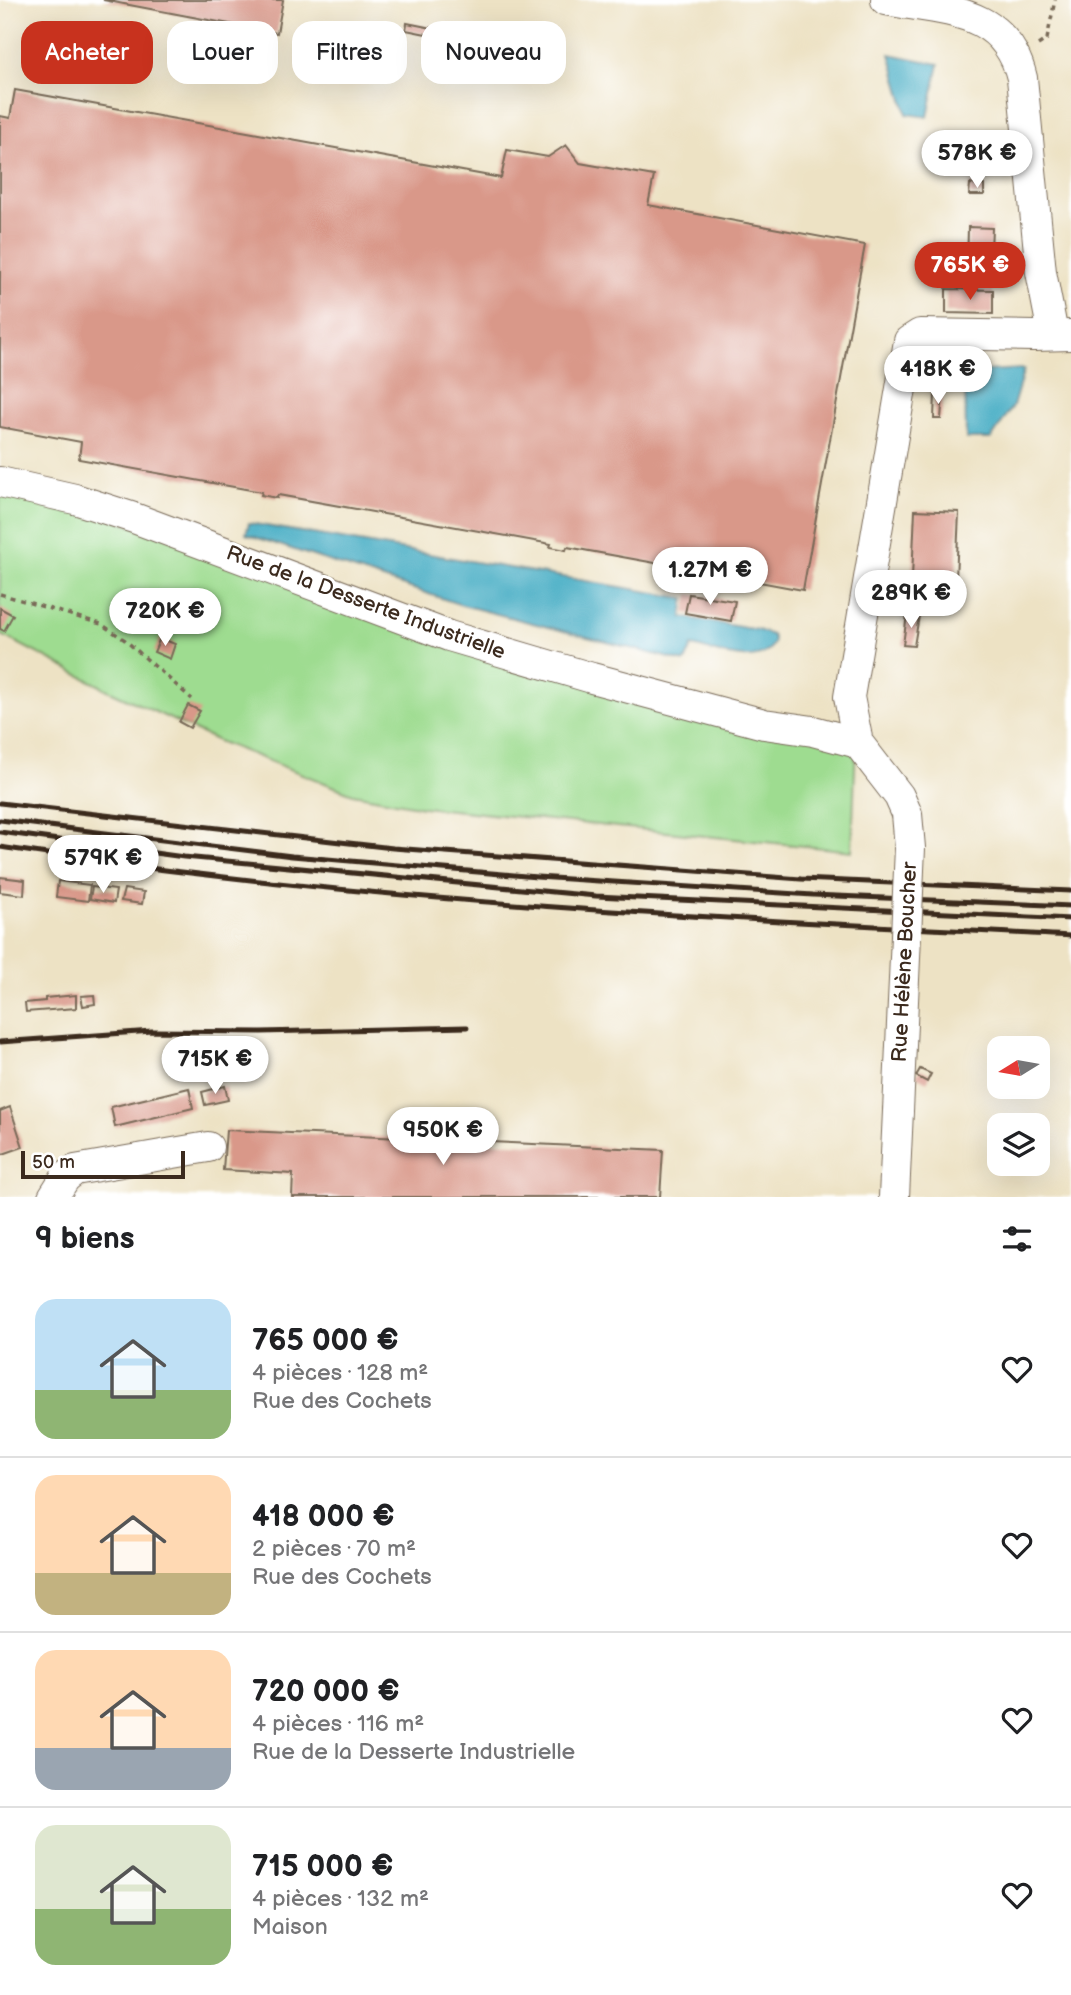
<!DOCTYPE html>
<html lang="fr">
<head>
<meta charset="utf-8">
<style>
	body { margin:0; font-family:"Balsamiq Sans",sans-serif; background:#f2f2f2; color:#202124; height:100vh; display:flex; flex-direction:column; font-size:26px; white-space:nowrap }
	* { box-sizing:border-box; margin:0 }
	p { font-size:23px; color:#757577 }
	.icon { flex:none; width:38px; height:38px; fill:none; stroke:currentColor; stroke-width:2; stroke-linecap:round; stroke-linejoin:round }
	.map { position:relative; height:1197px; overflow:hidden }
	.drawer { display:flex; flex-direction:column; background:#fff; flex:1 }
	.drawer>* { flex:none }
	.hud { position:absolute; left:21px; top:21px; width:700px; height:63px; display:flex; gap:14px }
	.needle { width:46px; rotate:259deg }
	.fabs { position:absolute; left:987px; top:1036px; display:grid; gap:14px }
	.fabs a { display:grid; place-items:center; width:63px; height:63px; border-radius:14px; background:#fff; box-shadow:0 7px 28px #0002; font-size:35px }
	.scale { position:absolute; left:21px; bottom:18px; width:164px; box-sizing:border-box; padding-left:7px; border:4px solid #3b2a1e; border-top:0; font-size:19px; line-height:24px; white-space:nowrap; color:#3b2a1e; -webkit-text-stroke:5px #fff; paint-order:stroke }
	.price { position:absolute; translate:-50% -60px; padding:0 16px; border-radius:24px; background:#fff; color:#222; font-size:23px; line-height:46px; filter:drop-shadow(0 2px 4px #0008) }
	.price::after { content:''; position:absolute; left:50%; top:42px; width:21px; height:16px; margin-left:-10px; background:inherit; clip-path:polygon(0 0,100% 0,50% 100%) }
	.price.on { background:#c8321e; color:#fff }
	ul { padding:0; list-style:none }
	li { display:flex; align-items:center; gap:21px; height:175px; padding:0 35px }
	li+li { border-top:2px solid #e0e0e0 }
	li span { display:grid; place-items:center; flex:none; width:196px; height:140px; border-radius:21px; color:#555 }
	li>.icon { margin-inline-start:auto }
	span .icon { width:84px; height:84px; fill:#fffc; stroke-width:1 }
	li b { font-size:30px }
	h2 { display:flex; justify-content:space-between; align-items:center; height:84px; padding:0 35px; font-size:30px }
	.tag { padding:0 24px; border-radius:21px; background:#fff; box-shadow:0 7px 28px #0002; font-size:24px; line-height:63px }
	.tag.on { background:#c8321e; color:#fff }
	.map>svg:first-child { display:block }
</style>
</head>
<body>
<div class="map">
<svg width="1071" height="1197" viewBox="0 0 1071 1197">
	<rect width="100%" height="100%" fill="#fff"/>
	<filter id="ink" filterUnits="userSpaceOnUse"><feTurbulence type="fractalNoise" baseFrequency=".0143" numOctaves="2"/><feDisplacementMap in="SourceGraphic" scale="14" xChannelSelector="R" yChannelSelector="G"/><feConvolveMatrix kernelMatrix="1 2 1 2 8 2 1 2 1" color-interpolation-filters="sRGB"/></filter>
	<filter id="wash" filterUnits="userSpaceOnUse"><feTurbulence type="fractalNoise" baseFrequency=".00686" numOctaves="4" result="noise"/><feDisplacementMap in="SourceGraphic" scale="28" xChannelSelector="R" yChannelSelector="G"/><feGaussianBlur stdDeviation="1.57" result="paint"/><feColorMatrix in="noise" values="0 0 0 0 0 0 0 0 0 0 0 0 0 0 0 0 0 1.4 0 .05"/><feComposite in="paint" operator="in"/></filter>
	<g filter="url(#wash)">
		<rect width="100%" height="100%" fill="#ede2c4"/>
		<path fill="#9edc90" stroke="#6c8357" stroke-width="2" d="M0 480 450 635 856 741 852 851 423 807 353 794 218 741 108 690 0 634Z"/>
		<g fill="#43abc3" stroke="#3f6a70" stroke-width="2">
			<path d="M890 54 939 64 928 117 907 114Z"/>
			<path d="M1024 369 1013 406 991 439H966L965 372Z"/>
			<path d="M249 523 685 598 682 617 758 630 772 635 774 641C764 671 715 651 692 646L685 662 462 605 246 534Z"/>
		</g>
		<g id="blocks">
			<g fill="#d99889">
				<path d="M103 0H283L277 33Z"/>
				<path d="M407 23 437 29 436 36 406 30Z"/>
				<path d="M488 37 498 38 494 61 484 59Z"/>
				<path d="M15 90 501 178 507 150 548 157 566 145 580 163 654 176 648 205 865 245 803 590 567 547 566 550 550 547 551 544 278 495 277 498 261 495 262 492 79 459 81 442 0 427V116L10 118Z"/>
				<path d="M970 184 984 185V195H969Z"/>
				<path d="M968 227 992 228 990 271 967 270Z"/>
				<path d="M946 289 993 290V314L946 313Z"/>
				<rect x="936" y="364" width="24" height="25"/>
				<path d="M935 393H943L941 419H934Z"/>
				<path d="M915 510 959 512 956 579 912 578Z"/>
				<path d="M689 594 735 601 731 621 685 613Z"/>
				<path d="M0 608 13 615 4 631 0 629Z"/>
				<path d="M907 614 919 616 914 646 903 645Z"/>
				<path d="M160 638 175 644 170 659 154 652Z"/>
				<path d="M188 705 200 711 190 728 179 722Z"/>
				<path d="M0 877 25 880 24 895 0 892Z"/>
				<path d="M58 881 90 885 88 901 56 897Z"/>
				<path d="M92 887 116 890 114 903 90 899Z"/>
				<path d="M124 889 144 892 142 904 121 901Z"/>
				<path d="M76 995V1008L26 1012 25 1003 45 1001V998Z"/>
				<path d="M94 995 95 1004 83 1006 81 996Z"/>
				<path d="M920 1069 931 1074 927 1082 916 1076Z"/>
				<path d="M225 1086 228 1100 205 1105 202 1092Z"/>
				<path d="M189 1088 193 1108 115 1127 111 1107Z"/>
				<path d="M10 1107 23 1147 0 1155V1111Z"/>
				<path d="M226 1130 663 1150 660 1197H292L293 1174 223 1170Z"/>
			</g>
		</g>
	</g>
	<g filter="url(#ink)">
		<use href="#blocks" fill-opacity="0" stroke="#796a58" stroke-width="2"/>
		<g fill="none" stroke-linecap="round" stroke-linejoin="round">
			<g stroke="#796a58" stroke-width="32">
				<g id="minor">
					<path d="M886 0C945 11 1005 8 1022 78L1041 272 1053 334"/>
					<path d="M0 482 75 499 134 518 449 636 592 678 764 724 813 731 858 743"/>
					<path d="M907 814 899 796 858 743 849 697 909 341 920 334 1034 336 1071 335"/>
					<path d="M53 1197 65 1178 75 1170 208 1147"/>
					<path d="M894 1197 898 1111"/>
				</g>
			</g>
			<g stroke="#796a58" stroke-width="3.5" stroke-dasharray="5 5" stroke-linecap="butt">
				<path d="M1038 45 1047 39 1055 0"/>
				<path d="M0 594 101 624 125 640 192 699"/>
			</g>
			<use href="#minor" stroke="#fff" stroke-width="30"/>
			<g stroke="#3b2a1e" stroke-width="5">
				<path d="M0 803 393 848 801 879 1071 891"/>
				<path d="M0 820 292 856 537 877 813 895 1071 906"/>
				<path d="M0 832 184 857 596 896 1071 919"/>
				<path d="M0 847C61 856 121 865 182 872 477 908 775 921 1071 936"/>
				<path d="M0 1042 152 1031 261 1032 467 1027"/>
			</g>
			<g stroke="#796a58" stroke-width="32" stroke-linecap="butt">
				<path id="minor-bridge" d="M898 1111 910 848 907 814"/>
			</g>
			<use href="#minor-bridge" stroke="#fff" stroke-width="30"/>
		</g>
	</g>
	<g text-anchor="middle" stroke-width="6" stroke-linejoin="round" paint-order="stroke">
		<g font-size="21" fill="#3b2a1e" stroke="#fff">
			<text transform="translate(366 602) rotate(20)" y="7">Rue de la Desserte Industrielle</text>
			<text transform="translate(904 962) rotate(-87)" y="7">Rue Hélène Boucher</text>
		</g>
	</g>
</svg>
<div class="fabs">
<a><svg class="needle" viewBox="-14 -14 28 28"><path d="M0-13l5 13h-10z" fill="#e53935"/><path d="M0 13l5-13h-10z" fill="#757577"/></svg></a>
<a><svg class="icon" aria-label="layers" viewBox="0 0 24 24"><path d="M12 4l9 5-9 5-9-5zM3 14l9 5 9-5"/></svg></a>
</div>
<div class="scale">50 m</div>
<b class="price" style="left:977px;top:190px">578K €</b>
<b class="price on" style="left:970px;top:302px">765K €</b>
<b class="price" style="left:938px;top:406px">418K €</b>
<b class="price" style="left:710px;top:607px">1.27M €</b>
<b class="price" style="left:911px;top:630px">289K €</b>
<b class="price" style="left:165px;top:648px">720K €</b>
<b class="price" style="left:103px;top:895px">579K €</b>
<b class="price" style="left:215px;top:1096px">715K €</b>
<b class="price" style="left:443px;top:1167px">950K €</b>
<div class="hud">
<a class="tag on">Acheter</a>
<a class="tag">Louer</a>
<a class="tag">Filtres</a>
<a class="tag">Nouveau</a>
</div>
</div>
<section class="drawer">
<h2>9 biens<svg class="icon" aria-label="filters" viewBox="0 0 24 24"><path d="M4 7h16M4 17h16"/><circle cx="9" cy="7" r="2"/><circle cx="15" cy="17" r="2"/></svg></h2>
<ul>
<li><span style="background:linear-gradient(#bfe0f5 65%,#8fb573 0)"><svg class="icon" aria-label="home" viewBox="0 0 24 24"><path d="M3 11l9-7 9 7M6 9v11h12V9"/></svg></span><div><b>765 000 €</b><p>4 pièces · 128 m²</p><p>Rue des Cochets</p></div><svg class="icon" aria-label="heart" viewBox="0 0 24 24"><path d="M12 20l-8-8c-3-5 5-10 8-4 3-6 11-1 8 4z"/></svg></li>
<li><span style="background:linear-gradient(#ffd9b3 70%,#c2b280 0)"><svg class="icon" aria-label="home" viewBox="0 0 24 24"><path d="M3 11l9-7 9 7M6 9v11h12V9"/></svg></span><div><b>418 000 €</b><p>2 pièces · 70 m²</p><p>Rue des Cochets</p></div><svg class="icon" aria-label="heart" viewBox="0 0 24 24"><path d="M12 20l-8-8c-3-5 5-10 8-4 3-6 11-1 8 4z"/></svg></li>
<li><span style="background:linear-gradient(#ffd9b3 70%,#9aa5b1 0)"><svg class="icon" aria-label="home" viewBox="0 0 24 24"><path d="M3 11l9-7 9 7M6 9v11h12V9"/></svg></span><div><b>720 000 €</b><p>4 pièces · 116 m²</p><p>Rue de la Desserte Industrielle</p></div><svg class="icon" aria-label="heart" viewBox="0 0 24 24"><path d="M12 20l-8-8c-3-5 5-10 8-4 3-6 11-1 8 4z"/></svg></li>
<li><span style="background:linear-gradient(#dfe7d0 60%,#8fb573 0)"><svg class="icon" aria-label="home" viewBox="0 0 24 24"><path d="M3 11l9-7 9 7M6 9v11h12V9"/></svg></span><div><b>715 000 €</b><p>4 pièces · 132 m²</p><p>Maison</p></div><svg class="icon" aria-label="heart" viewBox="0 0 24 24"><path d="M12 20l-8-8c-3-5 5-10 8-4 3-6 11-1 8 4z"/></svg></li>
</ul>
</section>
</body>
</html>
